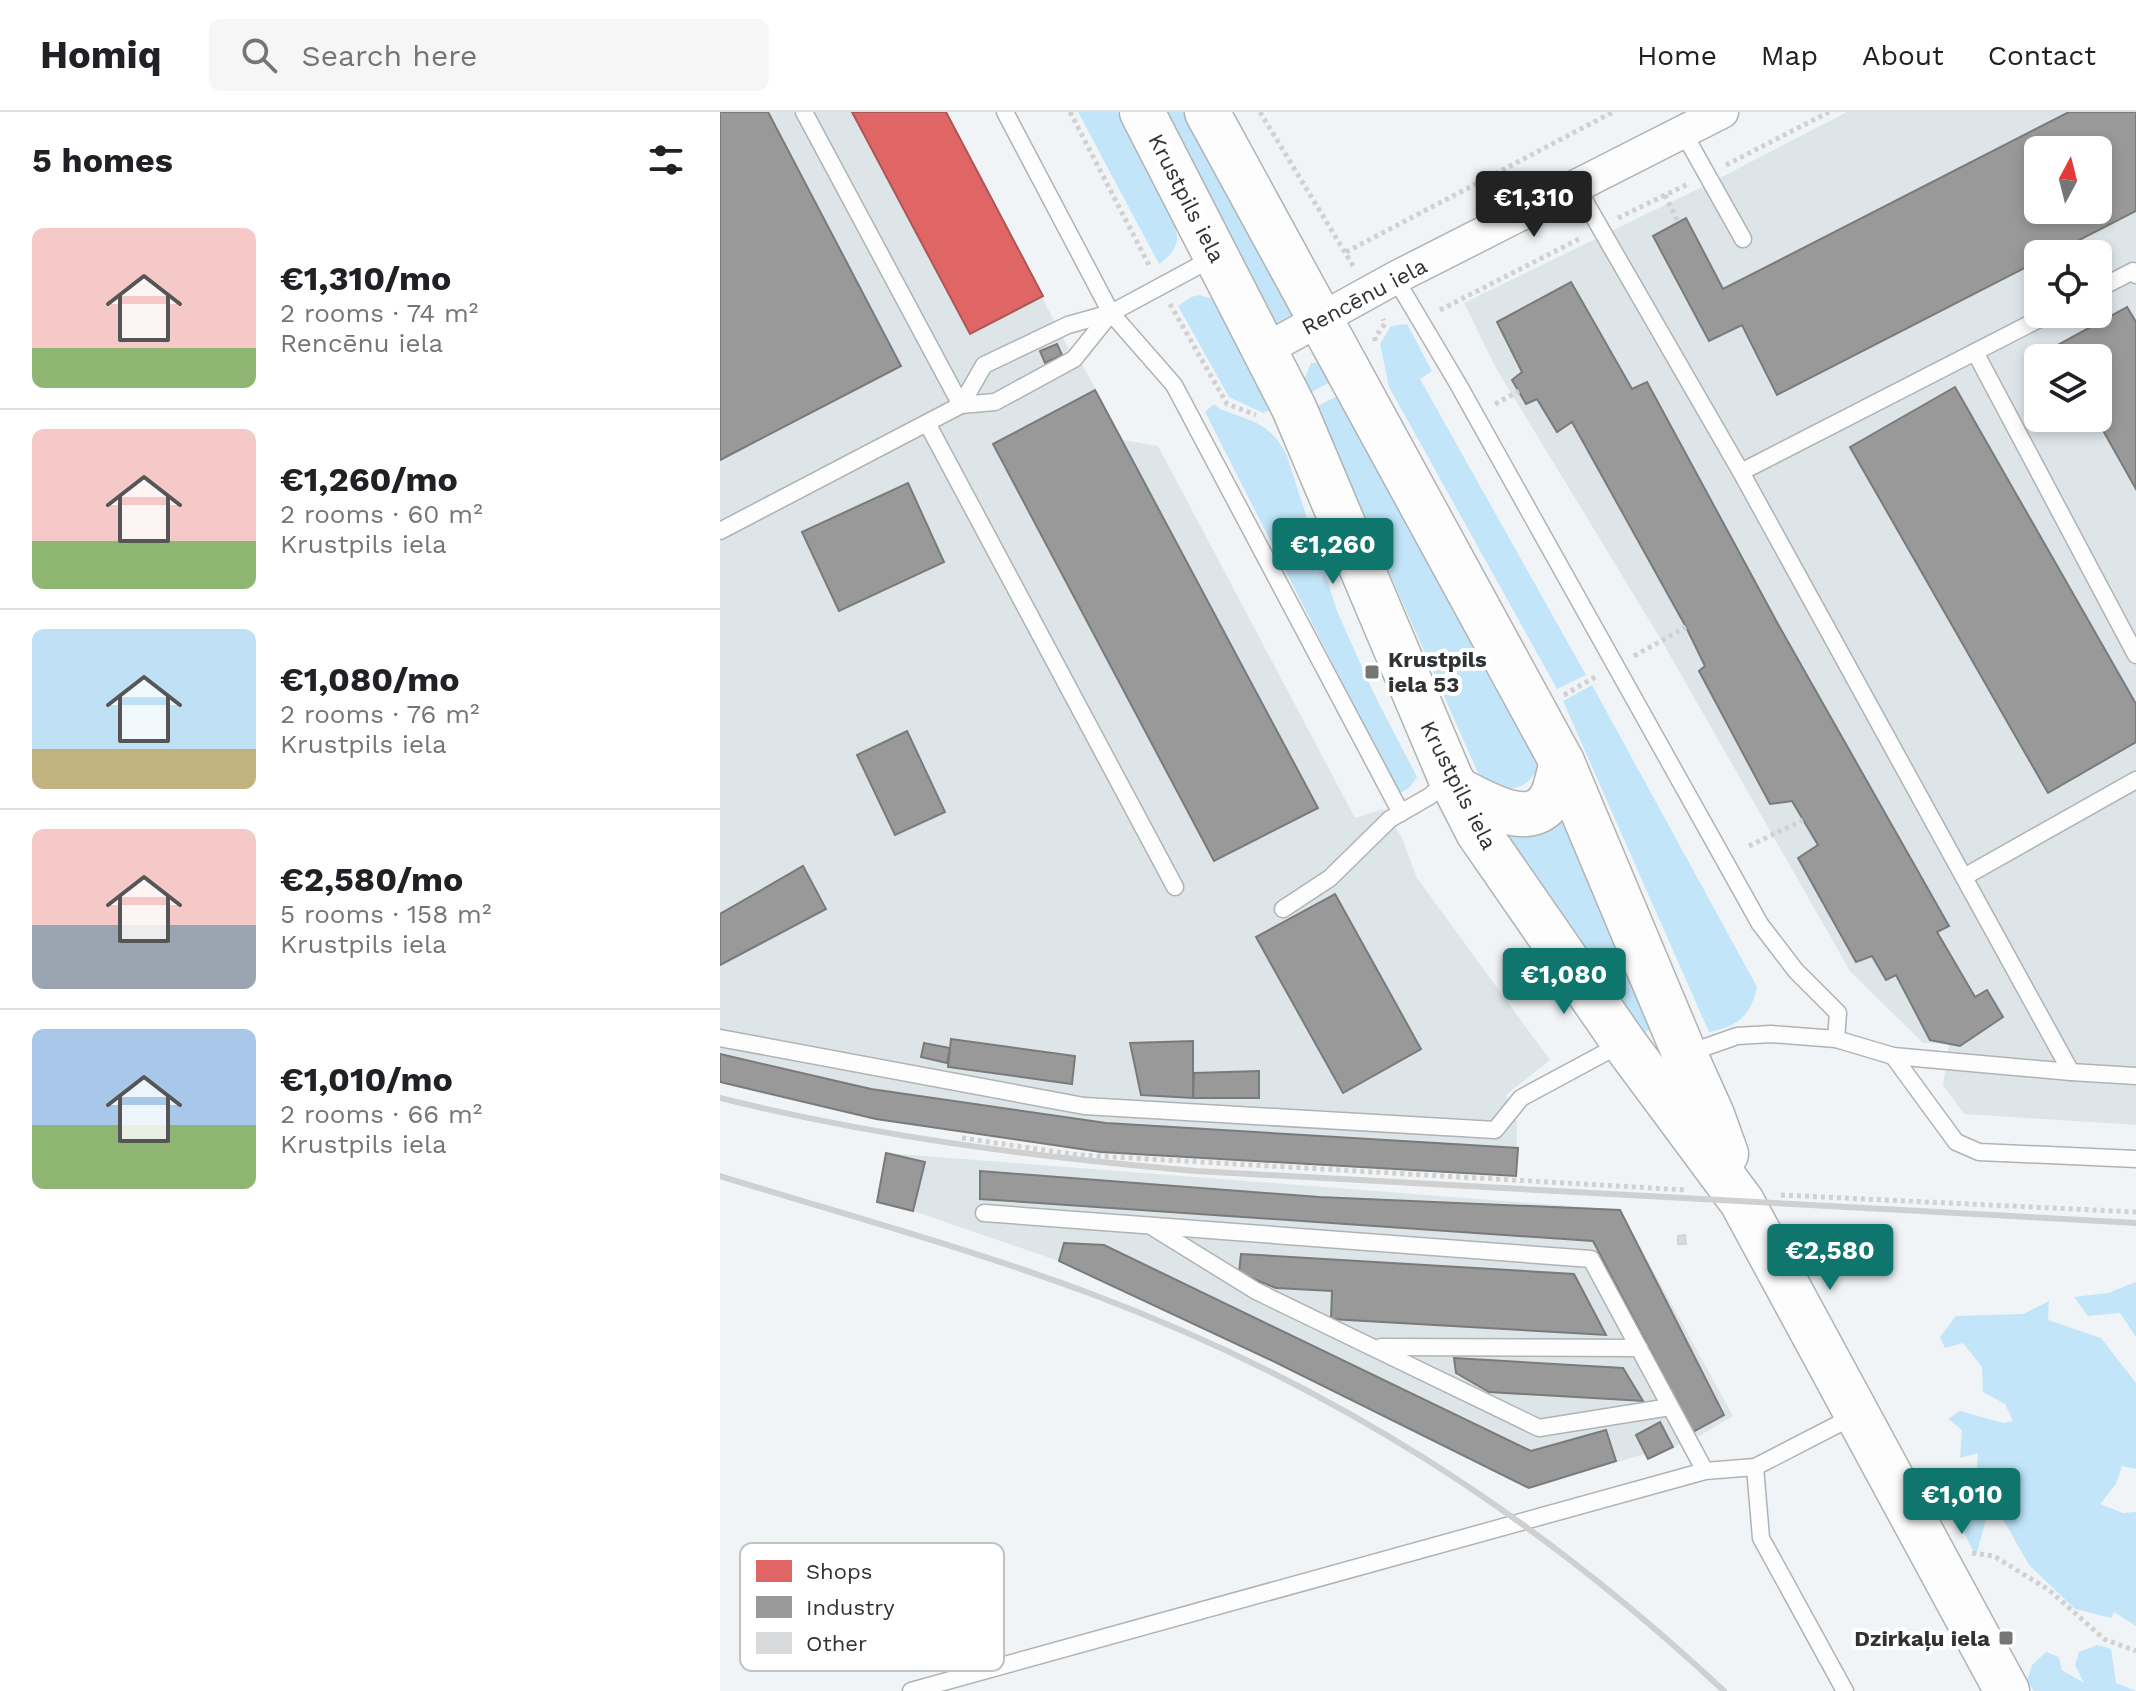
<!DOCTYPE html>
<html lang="en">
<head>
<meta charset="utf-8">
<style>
	body { margin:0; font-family:"Work Sans",sans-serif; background:#f6f6f6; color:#202124; height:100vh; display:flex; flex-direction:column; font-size:30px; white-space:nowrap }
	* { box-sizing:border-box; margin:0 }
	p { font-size:26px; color:#757577 }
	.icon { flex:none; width:44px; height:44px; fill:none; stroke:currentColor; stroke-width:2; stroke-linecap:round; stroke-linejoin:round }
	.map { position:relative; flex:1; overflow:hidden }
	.details { display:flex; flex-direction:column; background:#fff; width:720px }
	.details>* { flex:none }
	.needle { width:52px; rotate:7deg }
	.controls { position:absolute; left:1304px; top:24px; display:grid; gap:16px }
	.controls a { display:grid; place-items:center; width:88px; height:88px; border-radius:12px; background:#fff; box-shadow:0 4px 12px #0003; font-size:40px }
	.price { position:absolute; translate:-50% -68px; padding:0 18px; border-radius:8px; background:#0f766e; color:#fff; font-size:26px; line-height:52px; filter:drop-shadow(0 2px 4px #0008) }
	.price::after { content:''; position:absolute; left:50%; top:48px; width:24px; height:18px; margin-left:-12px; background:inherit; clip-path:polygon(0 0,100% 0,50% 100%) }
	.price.on { background:#222; color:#fff }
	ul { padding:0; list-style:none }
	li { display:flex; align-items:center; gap:24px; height:200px; padding:0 32px }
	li+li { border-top:2px solid #e0e0e0 }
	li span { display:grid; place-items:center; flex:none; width:224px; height:160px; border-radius:12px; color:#555 }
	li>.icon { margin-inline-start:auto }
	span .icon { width:96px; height:96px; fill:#fffc; stroke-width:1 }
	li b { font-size:34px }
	h2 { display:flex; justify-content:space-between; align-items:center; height:96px; padding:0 32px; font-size:34px }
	header { display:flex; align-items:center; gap:48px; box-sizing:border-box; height:112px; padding:0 40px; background:#fff; border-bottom:2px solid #e0e0e0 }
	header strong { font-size:38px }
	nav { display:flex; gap:44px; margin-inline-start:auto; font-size:28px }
	.search { width:560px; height:72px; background:#f6f6f6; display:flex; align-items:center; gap:20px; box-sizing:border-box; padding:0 28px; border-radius:12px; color:#757577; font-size:30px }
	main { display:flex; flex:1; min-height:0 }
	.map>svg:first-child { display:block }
</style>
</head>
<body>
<header>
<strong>Homiq</strong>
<div class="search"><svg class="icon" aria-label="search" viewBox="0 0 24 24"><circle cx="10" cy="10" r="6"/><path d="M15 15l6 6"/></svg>Search here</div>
<nav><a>Home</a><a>Map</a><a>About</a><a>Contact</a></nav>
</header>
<main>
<section class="details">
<h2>5 homes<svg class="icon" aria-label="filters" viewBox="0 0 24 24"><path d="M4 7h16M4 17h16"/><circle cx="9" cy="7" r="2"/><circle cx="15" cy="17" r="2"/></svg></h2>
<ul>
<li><span style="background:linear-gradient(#f6c9c9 75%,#8fb573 0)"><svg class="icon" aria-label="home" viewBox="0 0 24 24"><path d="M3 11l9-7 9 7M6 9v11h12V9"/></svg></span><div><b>€1,310/mo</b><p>2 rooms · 74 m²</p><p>Rencēnu iela</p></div></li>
<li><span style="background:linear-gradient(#f6c9c9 70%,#8fb573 0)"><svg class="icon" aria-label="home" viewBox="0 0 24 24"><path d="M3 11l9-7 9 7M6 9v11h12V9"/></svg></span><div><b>€1,260/mo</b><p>2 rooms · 60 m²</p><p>Krustpils iela</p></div></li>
<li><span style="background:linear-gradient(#bfe0f5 75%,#c2b280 0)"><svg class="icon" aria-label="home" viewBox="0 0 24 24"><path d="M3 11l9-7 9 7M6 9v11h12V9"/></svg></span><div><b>€1,080/mo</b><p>2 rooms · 76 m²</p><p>Krustpils iela</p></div></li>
<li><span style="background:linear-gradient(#f6c9c9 60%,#9aa5b1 0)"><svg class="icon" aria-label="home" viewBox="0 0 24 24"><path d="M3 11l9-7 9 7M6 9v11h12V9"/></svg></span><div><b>€2,580/mo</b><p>5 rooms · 158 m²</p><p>Krustpils iela</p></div></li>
<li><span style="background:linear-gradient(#a9c7e8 60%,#8fb573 0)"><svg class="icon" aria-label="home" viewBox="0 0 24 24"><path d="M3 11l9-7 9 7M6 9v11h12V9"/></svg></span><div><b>€1,010/mo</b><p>2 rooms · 66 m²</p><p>Krustpils iela</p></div></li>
</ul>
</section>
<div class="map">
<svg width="1416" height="1579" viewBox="0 0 1416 1579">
	<rect width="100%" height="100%" fill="#f1f4f6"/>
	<g fill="#dde5e9" fill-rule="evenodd">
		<path d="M0 0H226L354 247 362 252 403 328 438 334 635 706 663 697 682 726 697 766 830 948 786 983 797 1010 796 1064 0 970Z"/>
		<path d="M1127 0H1416V1013L1244 1002 1223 973 1229 932 1203 931 1130 859 943 531 776 256 744 191 990 71ZM1318 38H1378V98H1318ZM1318 142H1378V202H1318ZM1318 246H1378V306H1318Z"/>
		<path d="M166 1041 900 1098 1013 1304 981 1323 928 1347 925 1342 809 1376 557 1251 339 1149 193 1099 157 1090Z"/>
	</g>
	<g fill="#c2e5f9">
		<path d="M358 0H397C411 25 460 103 457 127 456 139 448 145 439 152Z"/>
		<path d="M437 0H468L577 200 574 209 559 217Z"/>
		<path d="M480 183 492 187 503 197 556 295 543 301 509 285 458 194 471 185Z"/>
		<path d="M687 212 712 259 700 267 866 563 837 577 669 275 660 232 671 214Z"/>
		<path d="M599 250 616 267 588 282 583 270 591 251Z"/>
		<path d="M623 281 820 651C806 683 786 681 759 663L596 295Z"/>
		<path d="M494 292 500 297C533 310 550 310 567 344L617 499 654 582 697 665 689 676 679 682 485 300Z"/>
		<path d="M872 573 1037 875C1030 905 1018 914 989 920L843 589Z"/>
		<path d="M845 692 933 916 926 920 914 918 769 713Z"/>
		<path d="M1416 1170V1225L1400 1201 1368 1204 1354 1185 1388 1181Z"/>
		<path d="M1329 1189 1328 1208 1381 1226 1416 1271V1357L1402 1354 1396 1372 1380 1392 1403 1401 1416 1400V1531V1514L1394 1500 1391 1506 1355 1497 1309 1453 1279 1400 1267 1404 1256 1444 1244 1421 1248 1381 1256 1366 1258 1341 1240 1346 1242 1318 1228 1307 1240 1299 1283 1311 1293 1309 1285 1292 1263 1280 1262 1255 1243 1231 1225 1236 1220 1225 1236 1204 1303 1202Z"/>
		<path d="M1377 1533 1391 1537 1396 1571 1416 1579H1314L1307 1569 1312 1553 1326 1540 1339 1545 1342 1558 1364 1571 1355 1553 1359 1540Z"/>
	</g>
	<path fill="#e06666" stroke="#ab5657" stroke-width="2" d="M132 0H226L323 184 250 222Z"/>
	<g fill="#999" stroke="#7a7a7a" stroke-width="2" fill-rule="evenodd">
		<path d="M0 0H48L181 254 0 348Z"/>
		<path d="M1349 0H1416V99L1332 142H1318V149L1057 283 1022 213 989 229 933 124 966 106 1003 177ZM1318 38H1378V98H1318Z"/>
		<path d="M851 170 912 277 927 270 1059 514 1229 814 1217 820 1255 885 1267 878 1283 905 1240 934 1210 928 1176 863 1166 868 1152 844 1136 850 1078 746 1098 733 1072 689 1050 692 979 559 985 554 966 515 852 310 837 320 817 287 806 292 792 268 802 260 777 210Z"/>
		<path d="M1407 195 1416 210V377L1376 306 1378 246H1343L1336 234Z"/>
		<path d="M337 232 342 243 325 251 320 239Z"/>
		<path d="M1235 275 1416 592V630L1328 681 1130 335Z"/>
		<path d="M375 278 598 696 494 749 273 332Z"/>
		<path d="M188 371 224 450 119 499 82 420Z"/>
		<path d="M187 619 225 700 175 723 137 643Z"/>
		<path d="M83 754 106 797 0 853V802Z"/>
		<path d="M615 782 701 937 623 981 536 825Z"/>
		<path d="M231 927 355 944 352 972 228 955Z"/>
		<path d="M473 929V986L421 983 410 931Z"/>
		<path d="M204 931 230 936 227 951 201 945Z"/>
		<path d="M0 942 151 977 386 1011 798 1036 796 1064 381 1040 156 1007 0 970Z"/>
		<path d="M539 959V986H473L474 961Z"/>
		<path d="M166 1041 205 1050 193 1099 157 1090Z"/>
		<path d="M260 1059 599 1085 900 1098 1004 1303 973 1320 873 1129 260 1087Z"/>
		<path d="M344 1131 384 1133 811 1339 886 1318 896 1349 809 1376 557 1251 339 1149Z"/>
		<path d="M521 1142 854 1162 886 1223 611 1207 612 1179 556 1176 519 1161Z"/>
		<path d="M734 1246 903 1256 923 1289 769 1280 736 1261Z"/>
		<path d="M940 1310 953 1335 928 1347 916 1323Z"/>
	</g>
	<path fill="#d8dadc" stroke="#d2d5d6" stroke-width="2" d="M965 1123 966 1132H958V1124Z"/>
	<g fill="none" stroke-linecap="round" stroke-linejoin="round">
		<g stroke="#b0b3b4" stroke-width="19">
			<g id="lane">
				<path d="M285 0 391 201 454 273 681 701"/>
				<path d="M963 20 1023 127"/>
				<path d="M856 74 1021 360 1351 960 1416 964"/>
				<path d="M675 166 738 272 1040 812 1076 859 1118 901 1116 927 1051 922 1017 924 966 942"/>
				<path d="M1378 177 1413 159 1416 163"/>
				<path d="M1255 240 1416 543"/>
				<path d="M241 293 264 253 348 213 391 201 495 145"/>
				<path d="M241 293 275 290 354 247 391 201"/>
				<path d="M207 311 455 775"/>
				<path d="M1021 360 1329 202"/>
				<path d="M0 419 241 293 84 0"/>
				<path d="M1244 765 1416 668"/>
				<path d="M563 797 610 766 670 707 710 684 729 667"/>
				<path d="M0 926 364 994 775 1018 801 986 903 931"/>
				<path d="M1116 927 1173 944 1351 960"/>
				<path d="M1173 944 1236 1030 1259 1040 1416 1047"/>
				<path d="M264 1101 871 1147 985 1359"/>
				<path d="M434 1116 536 1179 819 1316 950 1295"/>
				<path d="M661 1235 919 1236"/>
				<path d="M1035 1355 1041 1426 1125 1579"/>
				<path d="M191 1579 985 1359 1035 1355 1136 1303"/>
			</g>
		</g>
		<g stroke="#b0b3b4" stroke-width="35">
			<path id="street" d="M543 239 675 166 1002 0"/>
		</g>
		<g stroke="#b0b3b4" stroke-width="47">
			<g id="secondary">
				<path d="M422 0 574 296 730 665 758 720 904 931 1022 1090 1287 1579"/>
				<path d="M487 0 842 650 965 943 992 1003 1006 1042"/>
				<path d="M737 677C764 691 815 723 833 682 837 672 839 660 842 650"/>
			</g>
		</g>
		<g stroke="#d1d1d1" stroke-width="5" stroke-dasharray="4 4" stroke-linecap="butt">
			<path d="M350 0 430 155"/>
			<path d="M540 0 635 157"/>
			<path d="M1006 53 1109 0"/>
			<path d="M945 83 958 110"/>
			<path d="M898 106 968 72"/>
			<path d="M626 140 893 0"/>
			<path d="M450 192 507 292 536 303"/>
			<path d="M720 198 861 126"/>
			<path d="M655 229V225L665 212 663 207"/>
			<path d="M775 292 799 279"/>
			<path d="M914 544 966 515"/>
			<path d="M844 583 877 564"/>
			<path d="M1029 734 1083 708"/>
			<path d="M242 1026 359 1043 967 1078"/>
			<path d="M1061 1083 1416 1100"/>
			<path d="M1252 1441 1274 1444 1329 1478 1384 1527 1416 1539"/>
		</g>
		<use href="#lane" stroke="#fdfdfe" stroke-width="16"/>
		<use href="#street" stroke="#fdfdfe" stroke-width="32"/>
		<use href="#secondary" stroke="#fdfdfe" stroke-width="44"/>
		<g stroke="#d0d0d1" stroke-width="6">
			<path d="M0 986C157 1025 315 1045 476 1059L1416 1111"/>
			<path d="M0 1064C123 1102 248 1136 369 1181 612 1272 815 1402 1004 1579"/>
		</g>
	</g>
	<g fill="#747677" stroke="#fff" stroke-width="3">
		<rect x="644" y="552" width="16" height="16" rx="4"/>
		<rect x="1278" y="1518" width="16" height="16" rx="4"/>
	</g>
	<g text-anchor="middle" stroke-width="8" stroke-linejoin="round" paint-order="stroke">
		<g font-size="22" fill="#303233" stroke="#fff">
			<text transform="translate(467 86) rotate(63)" y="8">Krustpils iela</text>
			<text transform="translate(644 184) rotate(-28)" y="8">Rencēnu iela</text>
			<text transform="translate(739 673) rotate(63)" y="8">Krustpils iela</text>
		</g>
		<g font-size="22" font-weight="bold" fill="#303233" stroke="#fff" text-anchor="start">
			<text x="668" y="555">Krustpils<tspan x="668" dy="25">iela 53</tspan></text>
			<text x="1270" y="1534" text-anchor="end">Dzirkaļu iela</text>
		</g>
	</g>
	<rect x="20" y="1431" width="264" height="128" rx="12" fill="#fff" stroke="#c1c2c2" stroke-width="2"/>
	<rect x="36" y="1448" width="36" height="22" fill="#e06666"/>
	<rect x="36" y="1484" width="36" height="22" fill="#999"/>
	<rect x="36" y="1520" width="36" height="22" fill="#d8dadc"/>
	<g font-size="22" fill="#303233">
		<text x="86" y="1467">Shops</text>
		<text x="86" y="1503">Industry</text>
		<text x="86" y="1539">Other</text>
	</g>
</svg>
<div class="controls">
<a><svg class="needle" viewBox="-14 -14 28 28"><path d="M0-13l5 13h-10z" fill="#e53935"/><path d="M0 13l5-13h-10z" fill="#757577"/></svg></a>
<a><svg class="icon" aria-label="locate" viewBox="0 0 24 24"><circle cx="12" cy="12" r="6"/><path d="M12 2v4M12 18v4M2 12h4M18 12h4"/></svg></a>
<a><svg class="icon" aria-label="layers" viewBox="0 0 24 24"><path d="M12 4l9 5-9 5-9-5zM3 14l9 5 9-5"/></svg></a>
</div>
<b class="price on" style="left:814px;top:127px">€1,310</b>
<b class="price" style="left:613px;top:474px">€1,260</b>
<b class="price" style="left:844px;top:904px">€1,080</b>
<b class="price" style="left:1110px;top:1180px">€2,580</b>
<b class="price" style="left:1242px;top:1424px">€1,010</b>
</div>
</main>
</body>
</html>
